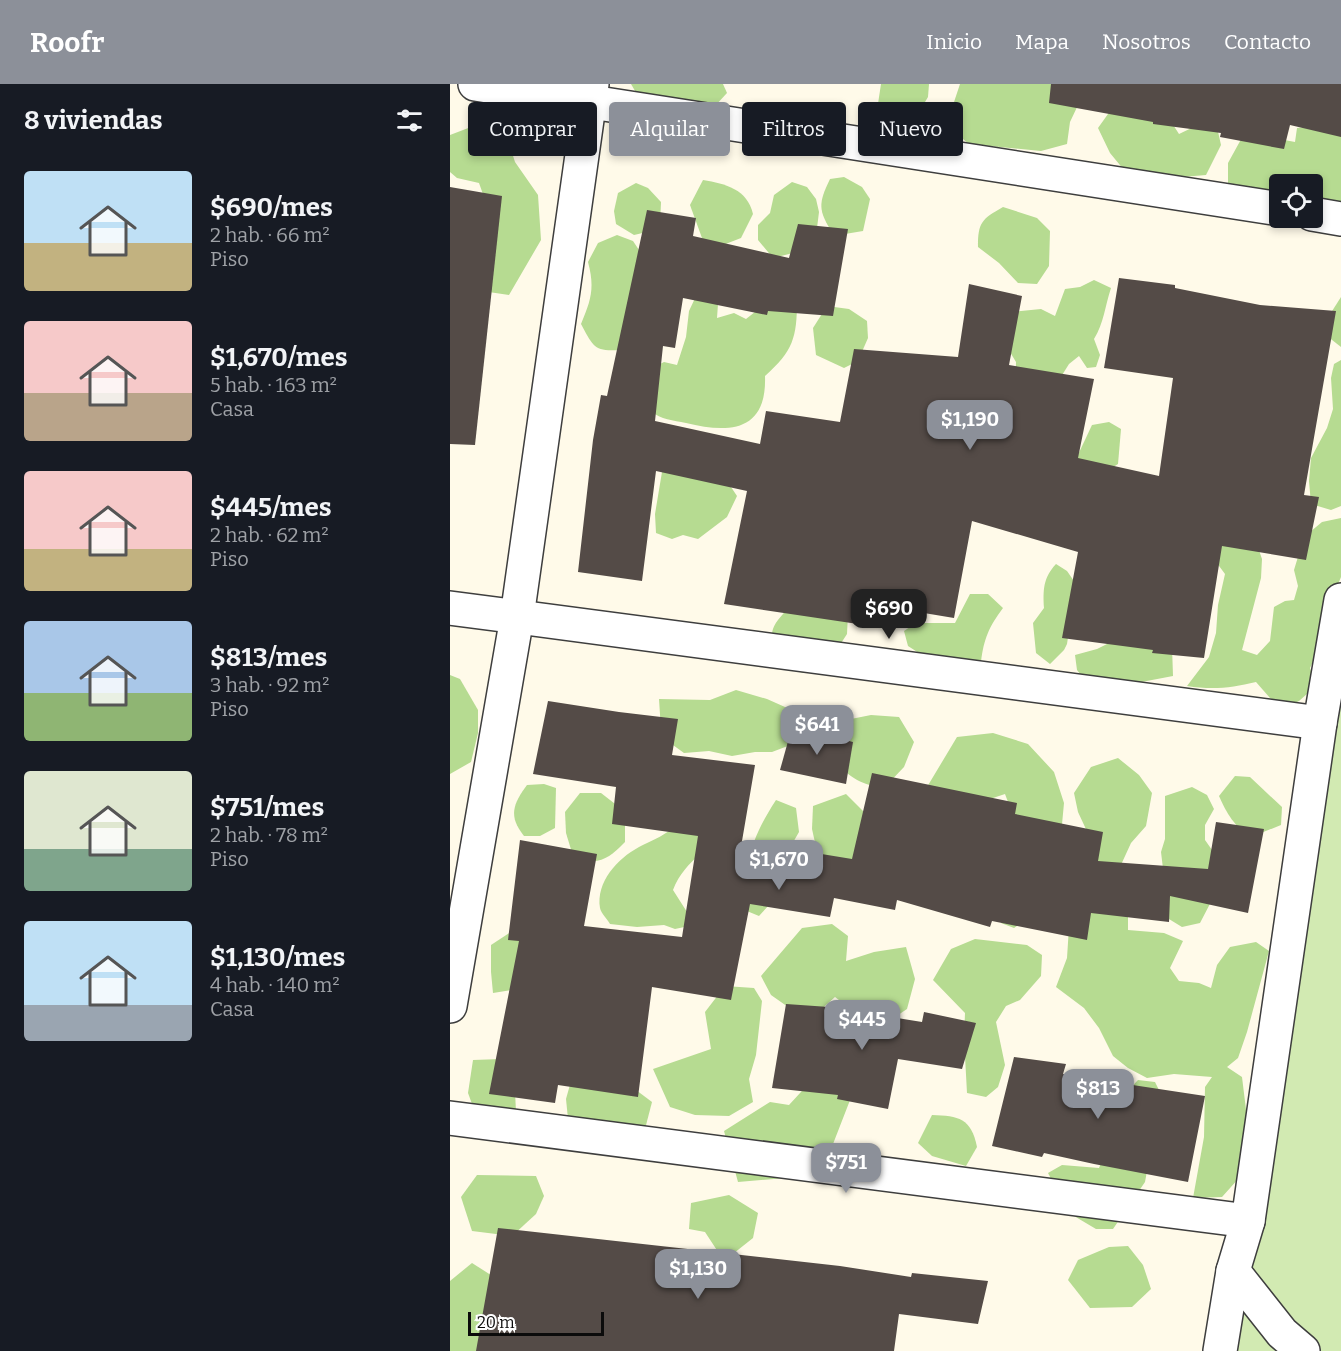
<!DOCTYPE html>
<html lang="es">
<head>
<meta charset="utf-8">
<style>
	body { margin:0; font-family:Bitter,serif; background:#20242c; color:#f1f3f6; height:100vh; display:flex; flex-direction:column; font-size:22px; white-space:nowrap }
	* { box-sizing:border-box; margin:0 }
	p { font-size:20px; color:#9ea1a6 }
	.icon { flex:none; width:33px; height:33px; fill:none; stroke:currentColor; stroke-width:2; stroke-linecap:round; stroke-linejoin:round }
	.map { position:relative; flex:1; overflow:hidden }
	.details { display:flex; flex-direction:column; background:#171b24; width:450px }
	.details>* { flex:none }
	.top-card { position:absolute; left:18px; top:18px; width:570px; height:54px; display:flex; gap:12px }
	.fabs { position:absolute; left:819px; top:90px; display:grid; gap:12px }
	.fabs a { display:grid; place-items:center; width:54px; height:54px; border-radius:6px; background:#171b24; box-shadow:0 3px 9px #0003; font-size:30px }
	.scale { position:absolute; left:18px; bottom:15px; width:136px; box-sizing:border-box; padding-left:6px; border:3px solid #0b0b0b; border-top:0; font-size:16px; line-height:21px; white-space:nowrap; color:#0b0b0b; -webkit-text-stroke:4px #fff; paint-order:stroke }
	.price { position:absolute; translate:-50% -51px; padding:0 14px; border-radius:12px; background:#8c9099; color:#fff; font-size:20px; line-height:39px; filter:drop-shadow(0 2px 3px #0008) }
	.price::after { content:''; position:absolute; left:50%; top:36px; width:18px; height:14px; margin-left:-9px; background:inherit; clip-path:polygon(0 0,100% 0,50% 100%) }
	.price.selected { background:#222; color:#fff }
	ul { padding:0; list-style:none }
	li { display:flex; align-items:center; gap:18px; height:150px; padding:0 24px }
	li span { display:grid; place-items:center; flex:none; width:168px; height:120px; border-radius:6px; color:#555 }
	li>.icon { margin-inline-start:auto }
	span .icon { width:72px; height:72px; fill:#fffc; stroke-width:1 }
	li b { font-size:26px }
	h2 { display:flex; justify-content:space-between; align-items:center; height:72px; padding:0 24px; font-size:26px }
	.chip { padding:0 21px; border-radius:6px; background:#171b24; box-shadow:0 3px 9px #0003; font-size:21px; line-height:54px }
	.chip.selected { background:#8c9099; color:#fff }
	header { display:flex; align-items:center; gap:36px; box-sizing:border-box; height:84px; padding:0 30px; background:#8c9099; color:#fff }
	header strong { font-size:28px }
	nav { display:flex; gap:33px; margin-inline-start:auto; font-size:21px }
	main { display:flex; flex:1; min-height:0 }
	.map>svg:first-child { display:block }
</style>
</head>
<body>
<header>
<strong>Roofr</strong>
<nav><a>Inicio</a><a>Mapa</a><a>Nosotros</a><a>Contacto</a></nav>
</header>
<main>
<section class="details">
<h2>8 viviendas<svg class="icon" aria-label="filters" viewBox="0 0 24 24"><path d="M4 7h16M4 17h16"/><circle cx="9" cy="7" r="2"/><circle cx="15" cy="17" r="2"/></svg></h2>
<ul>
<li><span style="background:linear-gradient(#bfe0f5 60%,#c2b280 0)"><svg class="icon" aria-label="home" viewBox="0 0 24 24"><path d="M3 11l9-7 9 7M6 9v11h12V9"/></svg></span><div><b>$690/mes</b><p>2 hab. · 66 m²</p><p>Piso</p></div></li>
<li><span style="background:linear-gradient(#f6c9c9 60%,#b9a48a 0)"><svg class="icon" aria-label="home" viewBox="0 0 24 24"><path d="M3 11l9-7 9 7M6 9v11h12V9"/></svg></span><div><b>$1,670/mes</b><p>5 hab. · 163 m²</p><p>Casa</p></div></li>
<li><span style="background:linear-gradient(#f6c9c9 65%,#c2b280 0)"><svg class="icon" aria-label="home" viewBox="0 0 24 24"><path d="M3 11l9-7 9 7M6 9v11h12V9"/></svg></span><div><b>$445/mes</b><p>2 hab. · 62 m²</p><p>Piso</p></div></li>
<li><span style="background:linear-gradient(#a9c7e8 60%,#8fb573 0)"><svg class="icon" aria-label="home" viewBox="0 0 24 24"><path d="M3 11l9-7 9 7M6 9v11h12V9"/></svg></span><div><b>$813/mes</b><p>3 hab. · 92 m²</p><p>Piso</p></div></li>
<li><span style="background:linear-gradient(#dfe7d0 65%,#7fa58c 0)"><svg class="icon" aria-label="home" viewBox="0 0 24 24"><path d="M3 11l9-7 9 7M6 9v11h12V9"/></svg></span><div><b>$751/mes</b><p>2 hab. · 78 m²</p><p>Piso</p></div></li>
<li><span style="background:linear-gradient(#bfe0f5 70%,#9aa5b1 0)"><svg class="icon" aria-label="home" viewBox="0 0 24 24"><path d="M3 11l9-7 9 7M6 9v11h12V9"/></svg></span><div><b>$1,130/mes</b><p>4 hab. · 140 m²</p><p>Casa</p></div></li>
</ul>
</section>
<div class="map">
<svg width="891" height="1267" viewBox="0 0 891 1267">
	<rect width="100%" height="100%" fill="#fffae9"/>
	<path fill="#d2eab2" d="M891 542V1267H776Z"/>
	<g fill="#b6db91">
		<path d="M181 0H273L277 9 264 23 188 12Z"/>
		<path d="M431 0H479L478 13 458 46 442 43 426 33Z"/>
		<path d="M510 0H638L620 38 617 60 591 67 519 60 501 45V27Z"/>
		<path d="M663 23 720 36 729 50 752 39 767 43 771 61 756 91 720 94 674 86 660 69 648 44Z"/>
		<path d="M34 38 56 50 65 78 88 111 91 156 59 211 32 207 39 127 29 99 7 94 0 88V51Z"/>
		<path d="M800 39 824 54 845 58 847 44 874 41 891 44V121L874 119 862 100H830L829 112 799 109 778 99V79Z"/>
		<path d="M394 93 412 103 420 115 413 147 389 151 383 150C368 126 368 120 380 95Z"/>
		<path d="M253 96C276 100 297 105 303 130L291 154 273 161 259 162 252 154 240 121Z"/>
		<path d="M342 98 357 103 366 115 369 128 367 144 347 168 323 174 308 156V141L320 129 324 111Z"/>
		<path d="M186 99 198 104 211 118 210 140 197 148 184 151 166 140 164 127 168 109Z"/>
		<path d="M553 123 587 134 600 147 599 182 587 200 568 199 549 179 528 163C528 138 532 135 553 123Z"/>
		<path d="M167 151 183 157 191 169 170 266C144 268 143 262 131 240 141 216 145 204 138 178L148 159Z"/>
		<path d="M644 196 661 204C655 222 654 239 644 255L650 271 646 283 637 284 629 272 619 280 609 296 565 314 566 278 554 258 560 228 591 225 605 232 615 205 630 203Z"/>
		<path d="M247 210 268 220 267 234 284 229 296 235 310 224 347 216C347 254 343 267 315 292 317 347 280 350 236 339 223 336 211 336 201 327 194 319 189 304 183 294L214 278 227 281 236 253 239 227Z"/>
		<path d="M891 213V263L877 252V235Z"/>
		<path d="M377 222 399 225 417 237 418 254 408 277 394 284 366 271 363 244Z"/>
		<path d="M891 276V422L881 426 861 420 859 397 861 374 877 344 883 325 881 294 884 280Z"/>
		<path d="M659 338 671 345 668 380 654 389 626 375 642 341Z"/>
		<path d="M213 382 275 394 287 412 277 433 248 455 233 451 222 455 206 449 205 430Z"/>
		<path d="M891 434V493L880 520 872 559 860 584 866 602 849 617 836 623 820 614 806 598C782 604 762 606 737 602L759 573 766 549 768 521 775 490 749 455 803 449 812 475 811 494 792 566 807 571 820 557 824 523 835 517 844 516 848 502 844 486 854 453 872 438Z"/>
		<path d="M606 480 617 487 626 500 617 560 614 566 600 580 586 569 583 539 594 524C593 506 593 494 606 480Z"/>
		<path d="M520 510H538L553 524C539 543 534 554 531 578L472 571 458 562 454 547 466 539H505Z"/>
		<path d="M342 520 398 530 397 550 373 587 353 589 329 580C319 546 317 547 342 520Z"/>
		<path d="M661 558 722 562 723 592 681 600 637 599 627 586 625 571 647 565Z"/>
		<path d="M0 591 10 595 28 626V649L21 678 0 690Z"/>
		<path d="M286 606 317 615 344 627 343 660 322 668H305L282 672 259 667 234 669 216 656 211 646 209 615 260 616Z"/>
		<path d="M421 631 449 633 464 658 454 683 433 705C411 699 387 692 388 664 388 655 393 645 396 636Z"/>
		<path d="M543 649 578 660 604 688 614 719 611 751 589 827 564 844 551 839 561 726 555 710 531 718 477 703 507 653Z"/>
		<path d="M668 674 689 691 702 709 696 742 681 759 670 783 642 780 641 756 628 728 624 709 641 683Z"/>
		<path d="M785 692 800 693 832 723 831 741 801 753C785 744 776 728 769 712Z"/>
		<path d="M94 700 106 704 105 744 90 752H74C58 732 63 720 77 701Z"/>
		<path d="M742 703 757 711 764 725 755 741V756L767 773 763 814 750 839 732 843 714 832V793L711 768 715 755V712Z"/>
		<path d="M130 709H151L169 723 175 735V758C158 775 148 783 123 772L116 749 115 728Z"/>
		<path d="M396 710 419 733 408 785 370 781 362 745 363 722Z"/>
		<path d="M326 716 346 724 349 748 334 774 327 812 309 832 292 825C296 778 300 756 326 716Z"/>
		<path d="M222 745 251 750V769C239 780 229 790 223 806L237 828 239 842 225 845 214 841 187 843 160 840C157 835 151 829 150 824 146 798 167 775 189 763 201 757 211 753 222 745Z"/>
		<path d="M633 815 678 828V846L714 849 733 857 720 884 729 897 749 899 761 904 767 881 780 863 806 858 819 867 797 948 788 974 777 983 792 993 798 1042 790 1069 789 1094 772 1113 743 1114 754 1053 755 1003 762 993 724 990 697 994 678 984 663 972 649 944 634 924 606 903 617 874 619 843Z"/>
		<path d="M382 840 398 852 396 877 424 868 456 863 465 895 457 925 433 941 402 926 385 913 366 930H348L321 911 311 892 352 844Z"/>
		<path d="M64 846 79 849 67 905 43 909 41 888V861Z"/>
		<path d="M525 855 577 861 592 871 591 892 570 916 556 922 546 938 555 981 548 1003 536 1013 517 1009 514 954 515 929 483 896 501 865Z"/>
		<path d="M275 902 304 904 312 917 306 971 299 995 303 1018 279 1032 245 1031 220 1023 203 985 261 965 255 928Z"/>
		<path d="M51 975 65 1007 66 1028H25L18 1009 23 976Z"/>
		<path d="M123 990 182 1003 202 1018 195 1045 118 1035 116 1015Z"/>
		<path d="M362 996 402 1011 383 1060 360 1092 288 1098 274 1047 320 1018 339 1021Z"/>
		<path d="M688 996 705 998 711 1010 695 1098 663 1145H646L619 1129 598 1089 612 1081 649 1084C661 1059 670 1013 688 996Z"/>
		<path d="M482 1031C509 1032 521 1034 527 1063L516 1082 482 1072 468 1059Z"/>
		<path d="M27 1091 86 1092 94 1112 86 1130 62 1152 22 1147 11 1113Z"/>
		<path d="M279 1111 308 1129 303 1154 274 1177 255 1148 239 1145 241 1119Z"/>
		<path d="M678 1162 693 1181 701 1205 682 1223 640 1224 618 1196 628 1176 659 1163Z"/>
		<path d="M22 1179 55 1200 33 1267H0V1197Z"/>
	</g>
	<g fill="#544b47">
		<path d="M601 0H891V53L840 41 834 65 770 53 771 49 703 40V38L599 19Z"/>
		<path d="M0 103 52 112 25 361 0 360Z"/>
		<path d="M197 126 246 134 243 152 339 174 348 140 398 145 383 232 318 227 317 231 233 214 225 264 213 262 205 337 310 360 316 327 390 338 404 265 508 273 519 200 572 212 559 281 644 295 628 374 709 392 723 294 654 284 669 194 725 201V204L810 221 886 227 854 411 869 413 856 476 772 462 754 574 702 569 703 566 612 554 628 468 522 437 504 534 432 522 428 543 274 520 297 407 206 387 192 497 128 488 143 356 151 311 157 312Z"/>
		<path d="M98 617 169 628 228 635 222 671 305 681 292 757 402 775 422 689 567 719 565 730 653 748 648 777 758 785 766 738 814 745 798 829 720 812 719 838 641 829 637 856 542 837 540 843 447 816 445 826 384 814 380 833 300 820 281 916 202 903 188 1013 108 1001 105 1019 39 1010 69 857 58 856 70 756 147 770 134 842 232 853 248 752 162 740 166 703 83 690Z"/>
		<path d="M342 643 403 658 396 700 330 686Z"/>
		<path d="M336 920 379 923 472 938 474 928 526 939 512 985 448 975 438 1025 387 1015 388 1011 322 1004Z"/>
		<path d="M564 973 616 980 613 990 677 994 676 1000 755 1012 738 1098 644 1080 594 1069 592 1073 542 1062Z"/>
		<path d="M48 1144 390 1182 461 1193 462 1189 538 1197 528 1240 449 1230 444 1267H26Z"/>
	</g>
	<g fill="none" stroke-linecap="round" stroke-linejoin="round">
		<g stroke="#3e3e3e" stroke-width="36">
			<g id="street">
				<path d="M25 0 830 125"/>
				<path d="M862 130 891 135"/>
				<path d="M0 524 870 639"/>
				<path d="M0 922 67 533 142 0"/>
				<path d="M0 1034 798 1137"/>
				<path d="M783 1187 832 1249 853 1267"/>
				<path d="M770 1267 783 1187 798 1137 870 639 891 516"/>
			</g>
		</g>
		<use href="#street" stroke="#fff" stroke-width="33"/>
	</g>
</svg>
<div class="fabs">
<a><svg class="icon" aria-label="locate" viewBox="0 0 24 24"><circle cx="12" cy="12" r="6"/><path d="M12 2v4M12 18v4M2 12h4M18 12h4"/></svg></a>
</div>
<div class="scale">20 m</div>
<b class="price" style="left:520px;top:367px">$1,190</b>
<b class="price selected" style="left:439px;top:556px">$690</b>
<b class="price" style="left:367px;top:672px">$641</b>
<b class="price" style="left:329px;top:807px">$1,670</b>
<b class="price" style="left:412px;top:967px">$445</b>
<b class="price" style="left:648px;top:1036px">$813</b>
<b class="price" style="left:396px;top:1110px">$751</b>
<b class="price" style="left:248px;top:1216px">$1,130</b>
<div class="top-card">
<a class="chip">Comprar</a>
<a class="chip selected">Alquilar</a>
<a class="chip">Filtros</a>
<a class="chip">Nuevo</a>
</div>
</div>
</main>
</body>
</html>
